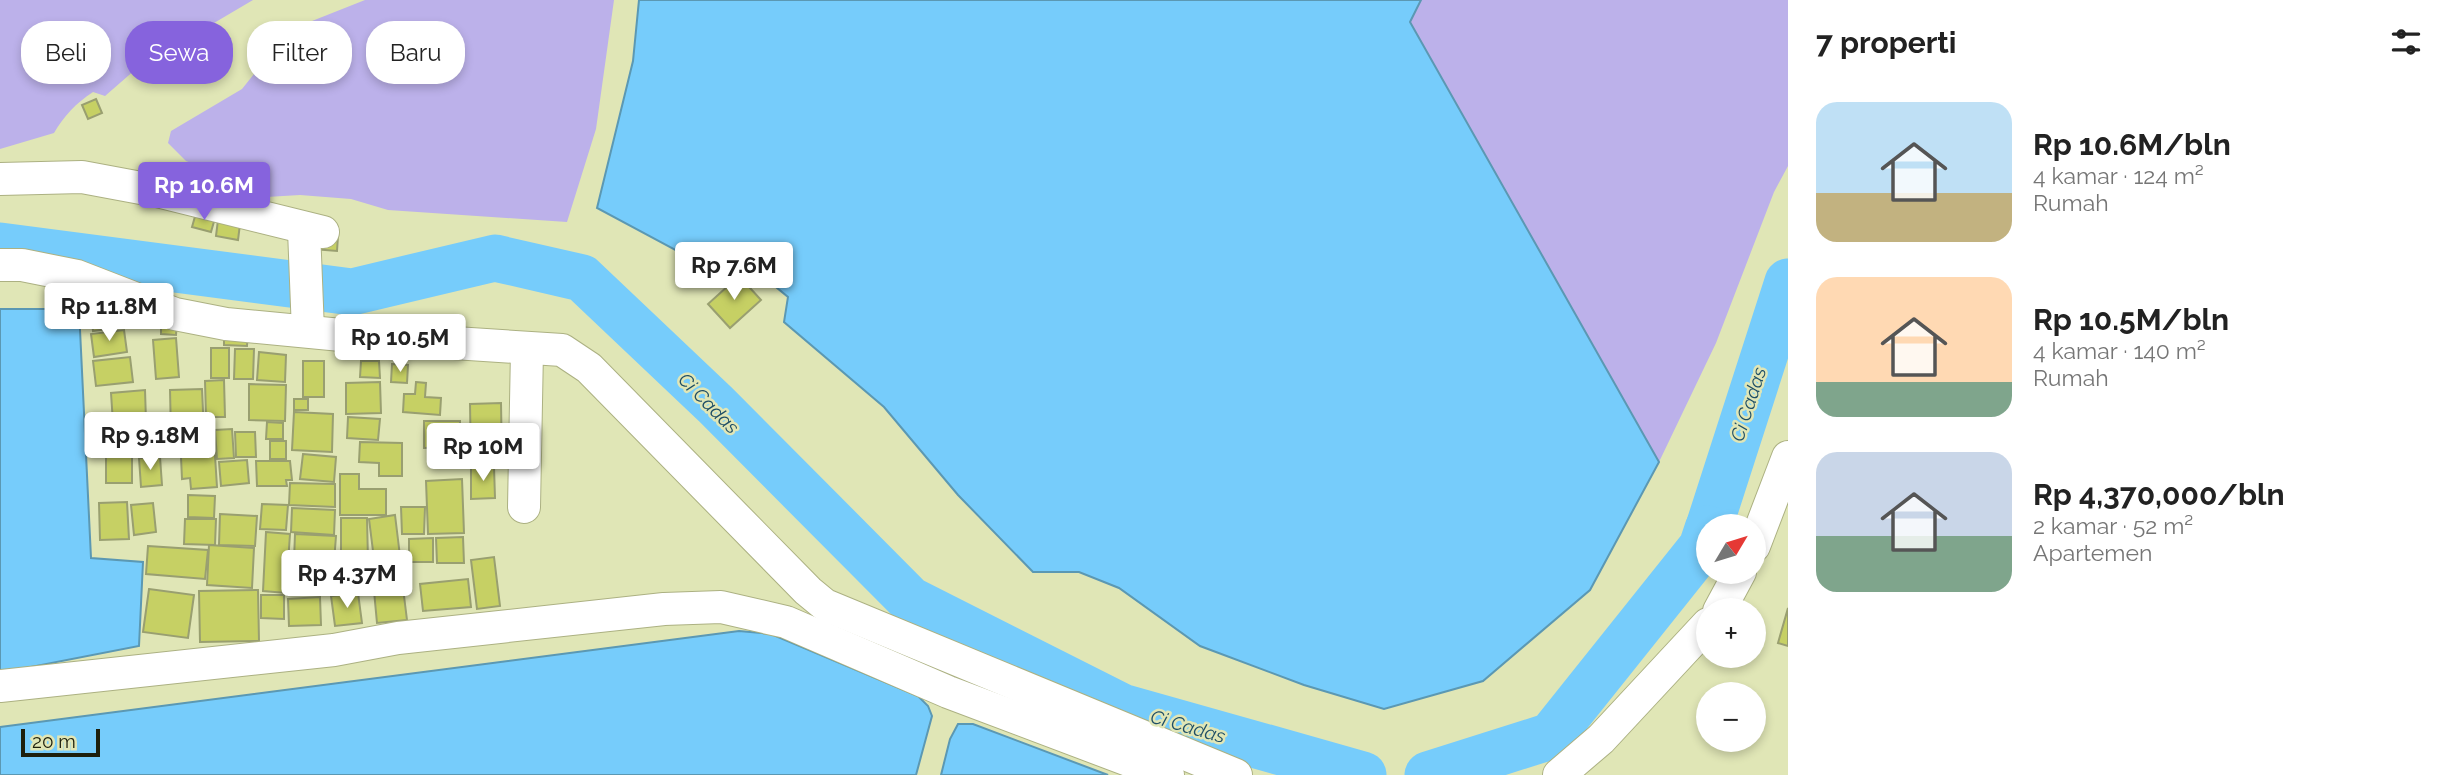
<!DOCTYPE html>
<html lang="id">
<head>
<meta charset="utf-8">
<style>
	body { margin:0; font-family:Raleway,sans-serif; background:#f2f2f2; color:#222; height:100vh; display:flex; flex-direction:column; font-size:26px; white-space:nowrap }
	* { box-sizing:border-box; margin:0 }
	p { font-size:23px; color:#767676 }
	.icon { flex:none; width:38px; height:38px; fill:none; stroke:currentColor; stroke-width:2; stroke-linecap:round; stroke-linejoin:round }
	.map { position:relative; flex:1; overflow:hidden }
	.drawer { display:flex; flex-direction:column; background:#fff; width:665px }
	.drawer>* { flex:none }
	.guide { position:absolute; left:21px; top:21px; width:665px; height:63px; display:flex; gap:14px }
	.needle { width:46px; rotate:52deg }
	.fabs { position:absolute; left:1696px; top:514px; display:grid; gap:14px }
	.fabs a { display:grid; place-items:center; width:70px; height:70px; border-radius:50%; background:#fff; box-shadow:0 4px 10px #0003; font-size:35px }
	.scale { position:absolute; left:21px; bottom:18px; width:79px; box-sizing:border-box; padding-left:7px; border:4px solid #1d1f0c; border-top:0; font-size:19px; line-height:24px; white-space:nowrap; color:#1d1f0c; -webkit-text-stroke:5px #e0e6b6; paint-order:stroke }
	.price { position:absolute; translate:-50% -60px; padding:0 16px; border-radius:7px; background:#fff; color:#222; font-size:23px; line-height:46px; filter:drop-shadow(0 2px 4px #0008) }
	.price::after { content:''; position:absolute; left:50%; top:42px; width:21px; height:16px; margin-left:-10px; background:inherit; clip-path:polygon(0 0,100% 0,50% 100%) }
	.price.selected { background:#8663dd; color:#fff }
	ul { padding:0; list-style:none }
	li { display:flex; align-items:center; gap:21px; height:175px; padding:0 28px }
	li span { display:grid; place-items:center; flex:none; width:196px; height:140px; border-radius:21px; color:#555 }
	li>.icon { margin-inline-start:auto }
	span .icon { width:84px; height:84px; fill:#fffc; stroke-width:1 }
	li b { font-size:30px }
	h2 { display:flex; justify-content:space-between; align-items:center; height:84px; padding:0 28px; font-size:30px }
	.tag { padding:0 24px; border-radius:28px; background:#fff; box-shadow:0 4px 10px #0003; font-size:24px; line-height:63px }
	.tag.selected { background:#8663dd; color:#fff }
	main { display:flex; flex:1; min-height:0 }
	.map>svg:first-child { display:block }
</style>
</head>
<body>
<main>
<div class="map">
<svg width="1788" height="775" viewBox="0 0 1788 775">
	<rect width="100%" height="100%" fill="#e0e6b6"/>
	<g fill="#bcb1ea">
		<path d="M0 0H253L136 69 105 96 93 92C76 103 64 116 54 133L0 149Z"/>
		<path d="M365 0H614L596 129 567 222 388 210 351 199 300 195 250 198 238 193 220 174 186 161 168 143 171 131 242 89 274 49 312 21Z"/>
		<path d="M1421 0H1788V166L1774 192 1716 343 1659 462 1410 22Z"/>
	</g>
	<g fill="#76ccfb" stroke="#5b98b3" stroke-width="2">
		<path d="M639 0H1421L1410 22 1659 462 1590 590 1483 681 1384 709 1304 685 1200 646 1119 588 1079 572H1033L958 495 884 407 784 322 788 297 737 255 711 269 597 208 633 61Z"/>
		<path d="M0 309H79L91 558 143 562 139 646 0 673Z"/>
		<path d="M739 631 771 634 918 696 928 706 932 716 916 775H0V727Z"/>
		<path d="M958 724H973L1108 775H941L950 739Z"/>
	</g>
	<g fill="none" stroke-linecap="round" stroke-linejoin="round">
		<g stroke="#76ccfb" stroke-width="47">
			<path d="M0 246 352 292 495 258 582 278 716 405 910 600 1122 707 1363 775"/>
			<path d="M1709 527 1788 282"/>
			<path d="M1428 775 1551 736 1702 547 1708 529"/>
		</g>
	</g>
	<g fill="#c6d064" stroke="#999f70" stroke-width="2">
		<path d="M96 99 102 113 88 119 82 105Z"/>
		<path d="M196 213 215 218 211 232 192 227Z"/>
		<path d="M218 220 240 224 238 240 216 236Z"/>
		<path d="M314 234 338 236 337 251 313 249Z"/>
		<path d="M739 276 761 300 730 328 708 304Z"/>
		<path d="M120 300 123 327 93 331 90 303Z"/>
		<path d="M161 320 177 321 176 335 161 334Z"/>
		<path d="M124 330 127 352 94 357 91 334Z"/>
		<path d="M224 330 248 331 247 346 224 345Z"/>
		<path d="M176 338 179 377 156 379 153 340Z"/>
		<rect x="211" y="348" width="18" height="30"/>
		<path d="M235 349H254L253 379H234Z"/>
		<path d="M259 352 286 355 285 382 257 380Z"/>
		<path d="M130 357 133 382 96 386 93 361Z"/>
		<rect x="303" y="361" width="21" height="36"/>
		<path d="M361 361H379L380 378 360 377Z"/>
		<path d="M392 364 408 365 407 383 391 382Z"/>
		<path d="M224 380 225 417H206L205 381Z"/>
		<path d="M380 382 381 413 346 414V383Z"/>
		<path d="M416 382 426 383 425 397 441 398 440 415 403 412 404 394H415Z"/>
		<path d="M249 384 286 385 285 421 249 420Z"/>
		<path d="M202 389 204 433 171 434 170 390Z"/>
		<path d="M145 390 146 421 113 423 111 393Z"/>
		<rect x="294" y="399" width="14" height="11"/>
		<path d="M501 403 502 463 471 464 470 404Z"/>
		<path d="M294 412 333 414 332 452 292 450Z"/>
		<path d="M348 417 380 419 378 440 347 438Z"/>
		<path d="M424 421H460V447L424 448Z"/>
		<path d="M267 422 283 423V439H266Z"/>
		<path d="M125 426V448H101V427Z"/>
		<path d="M232 429 234 458 217 459 215 430Z"/>
		<path d="M235 432H255L256 457H236Z"/>
		<path d="M214 440 217 487 191 489 190 478 182 479 181 457 191 456 189 441Z"/>
		<rect x="270" y="441" width="16" height="18"/>
		<path d="M360 442 402 443V476H379V463L359 462Z"/>
		<path d="M303 454 336 457 334 482 300 479Z"/>
		<path d="M106 456 132 457V483H106Z"/>
		<path d="M160 457 162 485 141 487 139 458Z"/>
		<path d="M247 460 249 483 221 486 219 462Z"/>
		<path d="M256 461H290L292 480H286L287 486H257Z"/>
		<path d="M471 467H494L495 498 471 499Z"/>
		<path d="M340 474H359V489H386V515H340Z"/>
		<path d="M462 479 464 533 428 534 426 481Z"/>
		<path d="M290 483 335 484V507L289 505Z"/>
		<path d="M188 495 215 496 214 518 188 517Z"/>
		<path d="M127 502 129 539 100 540 99 503Z"/>
		<path d="M153 503 156 532 134 535 131 505Z"/>
		<path d="M262 504 288 505 286 530 260 529Z"/>
		<path d="M401 507H425L424 534H402Z"/>
		<path d="M292 508 335 510 334 535 291 532Z"/>
		<path d="M220 514 257 516 255 546 219 545Z"/>
		<path d="M395 515 400 556 374 559 369 519Z"/>
		<path d="M341 518H367L368 561 341 562Z"/>
		<path d="M185 519H216L215 545 184 544Z"/>
		<path d="M266 532 290 534 286 593 263 591Z"/>
		<path d="M295 534 336 536 334 562 294 560Z"/>
		<path d="M463 537 464 563H437L436 538Z"/>
		<path d="M433 538V562H409V539Z"/>
		<path d="M209 545 254 548 252 588 207 585Z"/>
		<path d="M148 546 208 550 205 579 146 574Z"/>
		<path d="M494 557 500 606 477 609 471 560Z"/>
		<rect x="288" y="564" width="37" height="31"/>
		<path d="M468 579 471 607 423 611 420 584Z"/>
		<path d="M403 588 407 620 377 623 374 591Z"/>
		<path d="M149 589 194 595 188 638 143 632Z"/>
		<path d="M258 590 259 641 200 642 199 591Z"/>
		<path d="M358 593 362 623 335 626 331 596Z"/>
		<path d="M261 595H284V619L261 618Z"/>
		<path d="M320 597 321 625 289 626 288 599Z"/>
		<path d="M1788 608V646L1778 643Z"/>
	</g>
	<g fill="none" stroke-linecap="round" stroke-linejoin="round">
		<g stroke="#acb182" stroke-width="34">
			<g id="street">
				<path d="M0 179 82 177 157 191 323 232"/>
				<path d="M304 230 308 331"/>
				<path d="M0 265H22L77 276 175 314 226 324 362 337 562 350 589 368 808 591 825 605 1236 775"/>
				<path d="M524 507 527 350"/>
				<path d="M1754 546 1788 457"/>
				<path d="M1719 611 1740 572"/>
				<path d="M0 686 334 650 398 638 664 609 721 607 786 622 948 692 1168 775"/>
				<path d="M1559 775 1601 739 1708 624"/>
			</g>
		</g>
		<use href="#street" stroke="#fff" stroke-width="32"/>
	</g>
	<g text-anchor="middle" stroke-width="5" stroke-linejoin="round" paint-order="stroke">
		<g font-size="19" font-style="italic" fill="#1e4e66" stroke="#e0e6b6">
			<text transform="translate(709 403) rotate(45)" y="7">Ci Cadas</text>
			<text transform="translate(1748 404) rotate(-72)" y="7">Ci Cadas</text>
			<text transform="translate(1188 726) rotate(16)" y="7">Ci Cadas</text>
		</g>
	</g>
</svg>
<div class="fabs">
<a><svg class="needle" viewBox="-14 -14 28 28"><path d="M0-13l5 13h-10z" fill="#e53935"/><path d="M0 13l5-13h-10z" fill="#767676"/></svg></a>
<a>+</a>
<a>−</a>
</div>
<div class="scale">20 m</div>
<b class="price selected" style="left:204px;top:222px">Rp 10.6M</b>
<b class="price" style="left:734px;top:302px">Rp 7.6M</b>
<b class="price" style="left:109px;top:343px">Rp 11.8M</b>
<b class="price" style="left:400px;top:374px">Rp 10.5M</b>
<b class="price" style="left:150px;top:472px">Rp 9.18M</b>
<b class="price" style="left:483px;top:483px">Rp 10M</b>
<b class="price" style="left:347px;top:610px">Rp 4.37M</b>
<div class="guide">
<a class="tag">Beli</a>
<a class="tag selected">Sewa</a>
<a class="tag">Filter</a>
<a class="tag">Baru</a>
</div>
</div>
<section class="drawer">
<h2>7 properti<svg class="icon" aria-label="filters" viewBox="0 0 24 24"><path d="M4 7h16M4 17h16"/><circle cx="9" cy="7" r="2"/><circle cx="15" cy="17" r="2"/></svg></h2>
<ul>
<li><span style="background:linear-gradient(#bfe0f5 65%,#c2b280 0)"><svg class="icon" aria-label="home" viewBox="0 0 24 24"><path d="M3 11l9-7 9 7M6 9v11h12V9"/></svg></span><div><b>Rp 10.6M/bln</b><p>4 kamar · 124 m²</p><p>Rumah</p></div></li>
<li><span style="background:linear-gradient(#ffd9b3 75%,#7fa58c 0)"><svg class="icon" aria-label="home" viewBox="0 0 24 24"><path d="M3 11l9-7 9 7M6 9v11h12V9"/></svg></span><div><b>Rp 10.5M/bln</b><p>4 kamar · 140 m²</p><p>Rumah</p></div></li>
<li><span style="background:linear-gradient(#c9d6e8 60%,#7fa58c 0)"><svg class="icon" aria-label="home" viewBox="0 0 24 24"><path d="M3 11l9-7 9 7M6 9v11h12V9"/></svg></span><div><b>Rp 4,370,000/bln</b><p>2 kamar · 52 m²</p><p>Apartemen</p></div></li>
</ul>
</section>
</main>
</body>
</html>
